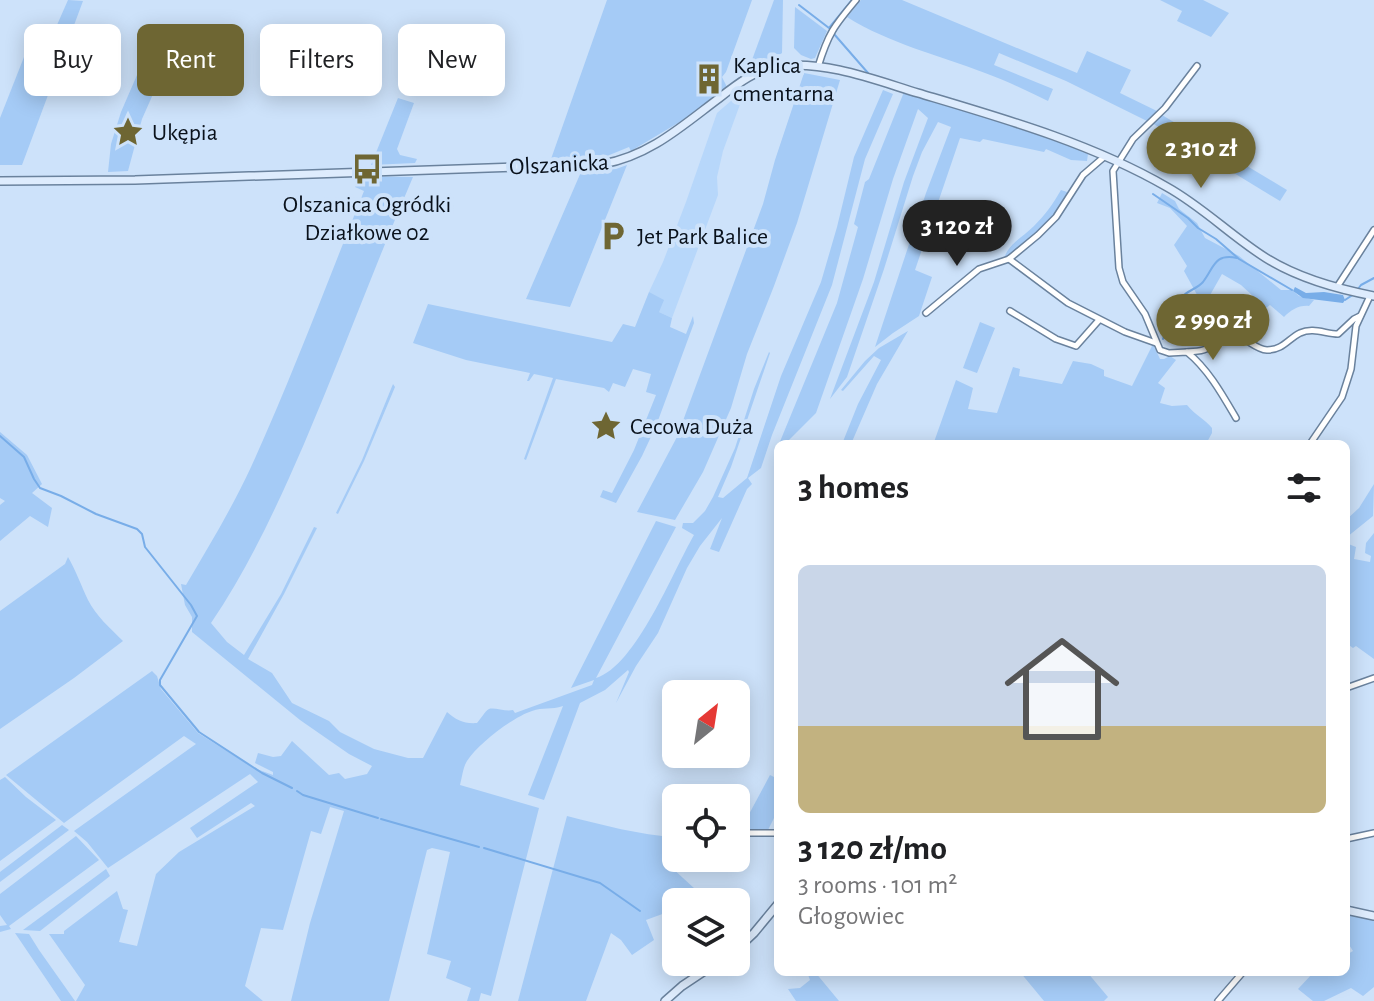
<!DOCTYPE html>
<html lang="en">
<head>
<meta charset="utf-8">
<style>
	body { margin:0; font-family:"Alegreya Sans",sans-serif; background:#f6f6f6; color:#202124; height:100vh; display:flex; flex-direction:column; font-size:30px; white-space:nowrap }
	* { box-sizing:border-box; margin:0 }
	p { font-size:26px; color:#757577 }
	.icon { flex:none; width:44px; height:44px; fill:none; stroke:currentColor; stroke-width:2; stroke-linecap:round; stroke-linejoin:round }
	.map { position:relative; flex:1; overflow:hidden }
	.details { position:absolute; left:774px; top:440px; width:576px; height:536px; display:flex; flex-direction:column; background:#fff; border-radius:12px; box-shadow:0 4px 20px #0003 }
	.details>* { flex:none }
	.top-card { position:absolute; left:24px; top:24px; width:630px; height:72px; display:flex; gap:16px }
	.needle { width:52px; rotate:30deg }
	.controls { position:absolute; left:662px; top:680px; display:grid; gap:16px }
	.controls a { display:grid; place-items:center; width:88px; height:88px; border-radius:12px; background:#fff; box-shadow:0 4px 20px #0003; font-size:40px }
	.price { position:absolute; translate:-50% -68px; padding:0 18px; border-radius:28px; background:#6e6633; color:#fff; font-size:26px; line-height:52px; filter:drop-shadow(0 2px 4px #0008) }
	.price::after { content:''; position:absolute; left:50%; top:48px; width:24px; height:18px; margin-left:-12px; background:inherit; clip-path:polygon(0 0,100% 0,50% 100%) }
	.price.active { background:#222; color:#fff }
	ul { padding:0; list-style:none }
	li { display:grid; align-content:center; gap:16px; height:424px; padding:0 24px }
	li span { display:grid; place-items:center; height:248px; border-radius:12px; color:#555 }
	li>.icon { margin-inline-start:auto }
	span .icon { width:144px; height:144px; fill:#fffc; stroke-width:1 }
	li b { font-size:34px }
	h2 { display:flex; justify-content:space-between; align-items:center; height:96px; padding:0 24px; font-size:34px }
	.pill { padding:0 28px; border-radius:12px; background:#fff; box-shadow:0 4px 20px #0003; font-size:28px; line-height:72px }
	.pill.active { background:#6e6633; color:#fff }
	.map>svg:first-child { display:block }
</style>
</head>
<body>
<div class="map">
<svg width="1374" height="1001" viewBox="0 0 1374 1001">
	<rect width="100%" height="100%" fill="#cde2fa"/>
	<path fill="#b7d7fa" d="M746 88 723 151 717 177 718 195 672 318 659 312 649 292 663 262 686 202 717 113Z"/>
	<g fill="#a5cbf6">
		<path d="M68 0 83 1 22 165H0V118L24 57 42 59Z"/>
		<path d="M607 0H752L726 72 722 77 727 87 683 120 631 151 629 147 607 156 551 159Z"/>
		<path d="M774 0H783L782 53 767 63 749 68Z"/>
		<path d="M861 0H902L1077 73 1087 51 1131 70 1120 93 1159 112 1147 121 1066 81 999 53 994 65 1053 89 1048 101C1027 91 1007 81 985 73 939 55 890 44 847 17Z"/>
		<path d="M1160 0H1203L1229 13 1211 37 1177 21 1182 11Z"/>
		<path d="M795 7 827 31 815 58 811 59 801 55 794 48Z"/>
		<path d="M159 35 171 40 173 49 142 119 128 171 108 172 111 144 121 112 153 38Z"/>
		<path d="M804 73 840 80 797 223 774 286 747 354 731 408 703 472 675 520 637 512 677 437 763 204 775 160Z"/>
		<path d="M883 90 893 94 865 159 832 285 772 435 761 468 748 478 752 484 747 489 719 552 710 549 722 518 700 546 687 568 658 633 636 666 616 703 629 672 628 670 605 690 580 703 544 800 528 795 563 706C551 710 543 707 532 711 513 717 478 744 467 761 463 767 462 778 460 785L539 808 491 996 481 993 479 1001H467L471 988 446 978 451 961 427 954 450 852 432 848 427 850 389 1001H291L310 923 344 811 330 807 321 834 311 831 283 930 261 928 245 986 263 1001H76L85 985 49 934H64V931L117 891 123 909 128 910 119 942 137 946 156 874 179 852 255 806 251 803 197 838 190 828 258 782 250 774 108 868 87 842 74 831 196 744 184 736 64 823 6 775 152 671 157 676 161 689 198 733 254 768 273 775V772L255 763 258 753 273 757 281 756 292 741 329 775 339 773 345 779 367 774 372 766 349 754 300 720 192 632V617L185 605 181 584 186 585C209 546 232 508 251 467 292 377 327 283 364 191L355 187 357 176 413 177C375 265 342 355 304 444 277 506 249 567 211 623L227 642 244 655 281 594 314 527 317 528 284 594 248 659 272 673 292 703 329 721 340 732 374 749 408 758H423L447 712C456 720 464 724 477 723 480 720 485 711 489 709 494 707 506 712 513 710L515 713 592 685 594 680 571 688 656 521 676 527 596 678C636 666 673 571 694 535L682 528 683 523H693L705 511 713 497 735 448 754 389 769 352 770 353 731 467 718 497 723 498 747 478 781 376 821 282 837 227 854 157Z"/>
		<path d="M904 92 1050 137 1088 154 1087 161 1071 160 1046 149 1044 152 983 139 980 142 960 138 915 270 932 277 919 316 893 333 875 347 926 193 951 127 938 122 922 152 913 176 884 269 847 377 830 399 874 282 904 182 928 118 918 109 893 179 863 279 816 413 785 444H779L837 303 858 227 854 224 865 182 869 179Z"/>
		<path d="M398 98 414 103 397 149 400 155 417 159 415 163 371 165Z"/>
		<path d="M1162 115 1287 190 1280 201 1152 123Z"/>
		<path d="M627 165 570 307 526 299 581 172 616 169Z"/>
		<path d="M1061 190 1070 193 1060 217 1042 235 1012 260 1004 258C1010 242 1022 238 1034 226 1045 215 1053 204 1061 190Z"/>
		<path d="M1162 193 1175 201 1179 209 1197 223 1205 238 1239 256 1281 290H1292L1299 296 1314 300 1309 306C1299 305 1291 310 1284 317L1270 305 1266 308 1241 285 1222 274 1205 304 1201 302 1184 271 1187 266 1174 245 1187 226 1170 208 1157 203Z"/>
		<path d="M649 292 664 300 659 312 672 318 670 327 686 334 693 316 694 323 656 426 642 456 616 503 600 497 603 490 612 493 634 450 656 395 646 392 651 374 633 369 625 387 613 383 609 392 604 388 556 379 526 460 524 459 553 378 534 374 529 381H527L530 373 466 360 413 343 428 304 612 342 623 324 635 327Z"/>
		<path d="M980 322 995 328 977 373 963 368Z"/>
		<path d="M908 331 877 384 851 444H842L858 404 881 360 874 356 843 391 841 390 865 361 879 348Z"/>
		<path d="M1153 344 1160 359H1164L1170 356 1176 360 1158 383 1165 388 1160 403 1172 406 1187 405C1196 416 1205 419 1212 428V433L1206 444H941L934 442 956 380 973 388 968 409 997 413 1013 367 1020 369 1019 376 1062 384 1073 361 1091 364 1104 370V376L1132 386Z"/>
		<path d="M393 384 395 387 364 461 338 514 336 513 362 460Z"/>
		<path d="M0 432 27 455 42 484 32 493 52 508 48 527 30 516 0 541V505L5 501 0 498Z"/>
		<path d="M1374 484 1373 516 1347 537 1346 541V520L1359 508Z"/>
		<path d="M1374 533V659L1356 646 1353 648 1346 643V543L1356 547 1354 559 1370 562 1371 556 1365 553 1366 543Z"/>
		<path d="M68 557C76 571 81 585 88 600 96 616 110 628 123 641L74 678 0 729V611L65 564Z"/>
		<path d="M770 775 778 779V810L768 830 741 829Z"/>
		<path d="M5 777 26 797 56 820 0 861V780Z"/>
		<path d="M567 816C603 825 639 835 676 837V846L671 867 707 900 702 902H676V909L646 920 654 940 632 955 621 940 611 933 586 1001H518Z"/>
		<path d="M62 825 69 830 0 882V872Z"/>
		<path d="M76 836 99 860 9 926 11 929 0 932V926L7 925 0 915V894Z"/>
		<path d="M106 869 110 876 40 931 23 930Z"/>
		<path d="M1346 913 1374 919V987L1363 996 1351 988 1324 1001H1313L1298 989 1313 973 1312 972H1346V955L1353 951 1346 940Z"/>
		<path d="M15 933 29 934 39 950 75 1001H61Z"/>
		<path d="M807 972H815L839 1001H796L788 989 800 988 810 980Z"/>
		<path d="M1020 972H1087L1108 997 1104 1001H1044Z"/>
	</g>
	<path fill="#78ade8" d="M1295 287 1306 293 1324 292 1343 295 1345 300 1343 303 1303 298 1293 291Z"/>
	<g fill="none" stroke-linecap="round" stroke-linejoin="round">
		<g stroke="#78ade8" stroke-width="2">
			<path d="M799 5 829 28 852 0"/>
			<path d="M834 34 868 73"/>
			<path d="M1153 194 1188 218 1198 228 1216 239 1239 259 1292 290"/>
			<path d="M1358 289 1361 285 1374 278"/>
			<path d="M1345 300 1354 294"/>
			<path d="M1163 339C1168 324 1171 308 1182 297 1188 290 1197 289 1203 282 1214 268 1214 253 1237 258"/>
			<path d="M0 436 24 457 34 479 40 488 61 496 96 514 137 529 142 534 145 547 191 605 197 616 160 680V685L199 732 262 773 292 788"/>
			<path d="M297 791 303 795 378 818"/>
			<path d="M381 819 479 847"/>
			<path d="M484 848 600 883 640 911"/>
		</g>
		<g stroke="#6a829d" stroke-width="8">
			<g id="street">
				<path d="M1197 66 1165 108 1133 139 1113 171 1119 268 1123 282 1145 314 1160 350 1169 353 1187 352C1208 369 1222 394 1236 418"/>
				<path d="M818 67C828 34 834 26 856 0"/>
				<path d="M1009 259 1068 303 1125 332 1156 343"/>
				<path d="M1337 287 1374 230"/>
				<path d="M1010 311 1056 339 1076 346 1099 320"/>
				<path d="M926 313 979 269 1009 259 1038 235 1056 217 1083 175 1104 157"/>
				<path d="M1187 352C1193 351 1200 352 1206 349 1214 346 1217 338 1226 336 1244 332 1252 349 1267 350 1283 350 1288 339 1300 333 1313 327 1326 334 1338 334L1354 319 1360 316"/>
				<path d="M1310 444 1342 397 1351 369 1356 326 1370 296"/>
				<path d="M1346 688 1374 678"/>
				<path d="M736 833H778"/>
				<path d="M674 834H676"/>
				<path d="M1346 839 1374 833"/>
				<path d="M1218 1001 1243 972"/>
			</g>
		</g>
		<g stroke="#6a829d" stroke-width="10">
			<g id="secondary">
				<path d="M0 181 135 180 603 164C649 156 682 126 718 99 737 84 757 68 782 66 827 61 875 80 918 93 1002 118 1091 143 1167 187 1203 207 1231 236 1266 258 1298 278 1337 289 1374 296"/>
				<path d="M1346 910 1374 916"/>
				<path d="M736 950 754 933 778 904"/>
				<path d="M665 1001 682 986 718 962"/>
			</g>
		</g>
		<use href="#street" stroke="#fff" stroke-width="5"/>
		<use href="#secondary" stroke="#deecfd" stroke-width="7"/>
	</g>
	<defs>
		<g id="building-bare" transform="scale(2.4)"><path d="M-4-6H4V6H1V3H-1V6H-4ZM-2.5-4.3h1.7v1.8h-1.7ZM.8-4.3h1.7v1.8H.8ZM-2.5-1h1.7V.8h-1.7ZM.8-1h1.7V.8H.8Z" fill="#6e6633" stroke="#cde2fa" stroke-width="2.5" paint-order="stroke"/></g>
		<g id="sight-bare" transform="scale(2.4)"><path d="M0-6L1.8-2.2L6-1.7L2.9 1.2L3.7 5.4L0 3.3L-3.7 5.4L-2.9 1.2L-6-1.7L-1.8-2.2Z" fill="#6e6633" stroke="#cde2fa" stroke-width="2.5" paint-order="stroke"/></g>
		<g id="bus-bare" transform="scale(2.4)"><path d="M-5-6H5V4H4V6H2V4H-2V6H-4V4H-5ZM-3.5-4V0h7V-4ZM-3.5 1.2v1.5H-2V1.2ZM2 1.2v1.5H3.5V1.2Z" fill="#6e6633" stroke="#cde2fa" stroke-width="2.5" paint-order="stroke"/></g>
		<g id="parking-bare" transform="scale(2.4)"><path d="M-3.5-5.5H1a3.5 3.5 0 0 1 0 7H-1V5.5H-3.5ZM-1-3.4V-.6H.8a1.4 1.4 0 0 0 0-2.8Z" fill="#6e6633" stroke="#cde2fa" stroke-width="2.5" paint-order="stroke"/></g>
	</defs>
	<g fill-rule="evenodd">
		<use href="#building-bare" x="709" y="79"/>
		<use href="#sight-bare" x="128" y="132"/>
		<use href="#bus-bare" x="367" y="169"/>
		<use href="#parking-bare" x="613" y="236"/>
		<use href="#sight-bare" x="606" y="426"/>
	</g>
	<g text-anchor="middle" stroke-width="8" stroke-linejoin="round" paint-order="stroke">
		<g font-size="24" fill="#09111b" stroke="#cde2fa" text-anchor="start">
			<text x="733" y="73">Kaplica<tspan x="733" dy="28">cmentarna</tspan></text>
			<text x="152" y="140">Ukępia</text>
			<text x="367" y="212" text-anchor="middle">Olszanica Ogródki<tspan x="367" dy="28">Działkowe 02</tspan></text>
			<text x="637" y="244">Jet Park Balice</text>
			<text x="630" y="434">Cecowa Duża</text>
		</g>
		<g font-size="24" fill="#09111b" stroke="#cde2fa">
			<text transform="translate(559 164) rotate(-3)" y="8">Olszanicka</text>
		</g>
	</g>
</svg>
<div class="controls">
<a><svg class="needle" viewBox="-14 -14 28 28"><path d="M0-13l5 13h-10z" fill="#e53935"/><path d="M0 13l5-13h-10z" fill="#757577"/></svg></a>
<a><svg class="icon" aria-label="locate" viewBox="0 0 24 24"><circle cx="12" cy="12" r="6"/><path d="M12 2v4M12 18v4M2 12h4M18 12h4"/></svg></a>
<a><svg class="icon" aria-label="layers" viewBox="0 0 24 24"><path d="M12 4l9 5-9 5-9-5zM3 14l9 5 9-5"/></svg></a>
</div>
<b class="price" style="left:1201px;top:190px">2 310 zł</b>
<b class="price active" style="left:957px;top:268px">3 120 zł</b>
<b class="price" style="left:1213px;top:362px">2 990 zł</b>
<div class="top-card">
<a class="pill">Buy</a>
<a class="pill active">Rent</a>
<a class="pill">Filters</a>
<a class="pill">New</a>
</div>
<section class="details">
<h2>3 homes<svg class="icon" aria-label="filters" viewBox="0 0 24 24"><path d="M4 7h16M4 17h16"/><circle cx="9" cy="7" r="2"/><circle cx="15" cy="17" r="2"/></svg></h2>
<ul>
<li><span style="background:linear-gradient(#c9d6e8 65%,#c2b280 0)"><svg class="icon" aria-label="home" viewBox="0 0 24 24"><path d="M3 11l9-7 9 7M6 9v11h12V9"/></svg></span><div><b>3 120 zł/mo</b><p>3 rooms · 101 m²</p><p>Głogowiec</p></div></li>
</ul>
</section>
</div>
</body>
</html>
